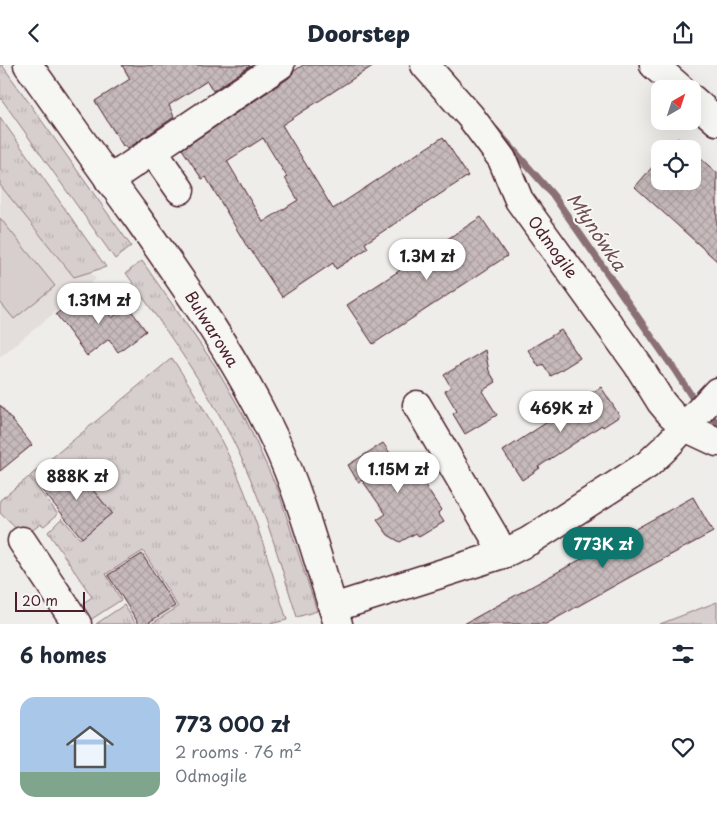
<!DOCTYPE html>
<html lang="en">
<head>
<meta charset="utf-8">
<style>
	body { margin:0; font-family:"Playpen Sans",sans-serif; background:#f6f6f7; color:#1f2937; height:100vh; display:flex; flex-direction:column; font-size:19px; white-space:nowrap }
	* { box-sizing:border-box; margin:0 }
	p { font-size:16px; color:#747a83 }
	.icon { flex:none; width:28px; height:28px; fill:none; stroke:currentColor; stroke-width:2; stroke-linecap:round; stroke-linejoin:round }
	.map { position:relative; height:559px; overflow:hidden }
	.side { display:flex; flex-direction:column; background:#fff; flex:1 }
	.side>* { flex:none }
	.needle { width:32px; rotate:39deg }
	.fabs { position:absolute; left:651px; top:15px; display:grid; gap:10px }
	.fabs a { display:grid; place-items:center; width:50px; height:50px; border-radius:10px; background:#fff; box-shadow:0 5px 20px #0002; font-size:25px }
	.scale { position:absolute; left:15px; bottom:12px; width:70px; box-sizing:border-box; padding-left:5px; border:2px solid #4a1f2b; border-top:0; font-size:14px; line-height:18px; white-space:nowrap; color:#4a1f2b; -webkit-text-stroke:4px #f6f6f2; paint-order:stroke }
	.price { position:absolute; translate:-50% -42px; padding:0 11px; border-radius:18px; background:#fff; color:#222; font-size:16px; line-height:32px; filter:drop-shadow(0 1px 2px #0008) }
	.price::after { content:''; position:absolute; left:50%; top:30px; width:15px; height:11px; margin-left:-8px; background:inherit; clip-path:polygon(0 0,100% 0,50% 100%) }
	.price.current { background:#0f766e; color:#fff }
	ul { padding:0; list-style:none }
	li { display:flex; align-items:center; gap:15px; height:125px; padding:0 20px }
	li+li { border-top:1px solid #e0e1e3 }
	li span { display:grid; place-items:center; flex:none; width:140px; height:100px; border-radius:15px; color:#555 }
	li>.icon { margin-inline-start:auto }
	span .icon { width:60px; height:60px; fill:#fffc; stroke-width:1 }
	li b { font-size:21px }
	h2 { display:flex; justify-content:space-between; align-items:center; height:60px; padding:0 20px; font-size:21px }
	header { display:flex; justify-content:space-between; align-items:center; height:65px; padding:0 20px; background:#fff; font-size:22px; font-weight:800 }
	.map>svg:first-child { display:block }
</style>
</head>
<body>
<header><svg class="icon" aria-label="back" viewBox="0 0 24 24"><path d="M15 5l-7 7 7 7"/></svg>Doorstep<svg class="icon" aria-label="share" viewBox="0 0 24 24"><path d="M12 15V3M7 8l5-5 5 5M5 13v7h14v-7"/></svg></header>
<div class="map">
<svg width="717" height="559" viewBox="0 0 717 559">
	<defs>
		<pattern id="grass-tufts" width="24" height="20" patternUnits="userSpaceOnUse" patternTransform="scale(1.25)"><rect width="24" height="20" fill="#d7cfce"/><path d="M3 7l-1-3M5 7V3M7 7l1-3M15 17l-1-3M17 17v-4M19 17l1-3" fill="none" stroke="#bab1b1"/></pattern>
		<pattern id="building-cross-hatch" width="8" height="8" patternUnits="userSpaceOnUse" patternTransform="scale(1.25)"><rect width="8" height="8" fill="#c6babb"/><path d="M0 0l8 8M0 8l8-8" fill="none" stroke="#ac9fa1"/></pattern>
	</defs>
	<rect width="100%" height="100%" fill="#efedea"/>
	<filter id="ink" filterUnits="userSpaceOnUse"><feTurbulence type="fractalNoise" baseFrequency=".02" numOctaves="2"/><feDisplacementMap in="SourceGraphic" scale="10" xChannelSelector="R" yChannelSelector="G"/><feConvolveMatrix kernelMatrix="1 2 1 2 8 2 1 2 1" color-interpolation-filters="sRGB"/></filter>
	<g filter="url(#ink)">
		<path fill="#e3dedc" d="M0 83 96 214 0 292Z"/>
		<g fill="url(#grass-tufts)" stroke="#90777c">
			<path d="M0 0H2L131 181 115 194 0 32Z"/>
			<path d="M0 52 106 202 74 212 0 120Z"/>
			<path d="M142 196 216 302 245 353 279 428 317 546 297 552C281 502 267 450 245 401 214 331 170 271 126 208Z"/>
			<path d="M172 293C196 329 218 367 236 406 257 454 271 505 287 555L270 559H151L178 542 143 486 106 509 121 535 87 557 80 547 82 539 92 532 48 467 62 453 80 474 112 448 72 400 42 425 30 411Z"/>
			<path d="M29 412 58 449 44 461 41 459 24 471 0 448V435Z"/>
			<path d="M124 540 136 559H96Z"/>
		</g>
		<g fill="#d7cfce" stroke="#90777c">
			<path d="M0 153 55 221 14 254 0 237Z"/>
			<path d="M717 537V559H660Z"/>
		</g>
		<g fill="none" stroke-linecap="round" stroke-linejoin="round">
			<g stroke="#8a6f74" stroke-width="7">
				<path d="M496 65 553 130 676 307 694 335 698 340"/>
				<path d="M706 347 717 357"/>
			</g>
		</g>
		<g fill="url(#building-cross-hatch)" stroke="#4a1f2b" fill-rule="evenodd">
			<path d="M122 0H248L250 1 213 26 207 16 169 40 174 52 127 84 124 80 123 81 95 36 130 14Z"/>
			<path d="M303 0H374L282 60 333 144 443 72 468 111 365 178 368 183 336 204 333 198 282 232 250 184 249 185 206 112 202 114 182 84 289 13 294 6ZM263 73 287 112 285 113 298 135 263 157 227 96Z"/>
			<path d="M678 73 690 84H669Z"/>
			<path d="M692 86 717 108V196L635 122 660 93V116H692Z"/>
			<path d="M481 152 507 191 373 279 347 240Z"/>
			<path d="M86 227 92 236 96 232 112 253 128 241 146 266 118 287 109 274 87 291 56 249Z"/>
			<path d="M561 265 580 293 551 311 543 299 539 302 528 285Z"/>
			<path d="M485 285 489 306 496 317 482 326 497 350 465 369 453 349 457 346 445 326 451 322 444 310Z"/>
			<path d="M601 322 620 351 603 362 602 360 567 383 538 402 540 403 522 415 503 386Z"/>
			<path d="M0 340 32 380 0 406Z"/>
			<path d="M383 378 394 394 404 388 441 445 438 448 444 457 419 472 416 468 400 477 388 470 377 455 386 449 362 415 358 417 348 400Z"/>
			<path d="M72 400 112 448 82 473 42 425Z"/>
			<path d="M693 432 713 467 630 512 546 559H464Z"/>
			<path d="M142 489 175 541 146 559H139L108 510Z"/>
		</g>
		<g fill="none" stroke-linecap="round" stroke-linejoin="round">
			<g stroke="#4a1f2b" stroke-width="31">
				<g id="minor">
					<path d="M28 0C64 50 99 101 136 151 186 222 237 294 274 373 302 432 318 496 338 559"/>
					<path d="M425 0 470 51 502 94 519 135 638 300 661 337 671 349 685 362 717 377"/>
					<path d="M654 0 681 24"/>
					<path d="M692 34 717 56"/>
					<path d="M152 85 180 125"/>
					<path d="M109 115 280 0"/>
					<path d="M417 340 494 471 503 489"/>
					<path d="M22 476 77 559"/>
					<path d="M333 543 503 489 529 476 647 400 664 384 717 327"/>
				</g>
			</g>
			<use href="#minor" stroke="#f6f6f2" stroke-width="28"/>
		</g>
	</g>
	<g text-anchor="middle" stroke-width="4" stroke-linejoin="round" paint-order="stroke">
		<g font-size="16" fill="#4a1f2b" stroke="#f6f6f2">
			<text transform="translate(553 182) rotate(54)" y="6">Odmogile</text>
			<text transform="translate(212 264) rotate(58)" y="6">Bulwarowa</text>
		</g>
		<g font-size="18" font-style="italic" fill="#6f4e56" stroke="#f6f6f2">
			<text transform="translate(596 167) rotate(56)" y="6">Młynówka</text>
		</g>
	</g>
</svg>
<div class="fabs">
<a><svg class="needle" viewBox="-14 -14 28 28"><path d="M0-13l5 13h-10z" fill="#e53935"/><path d="M0 13l5-13h-10z" fill="#747a83"/></svg></a>
<a><svg class="icon" aria-label="locate" viewBox="0 0 24 24"><circle cx="12" cy="12" r="6"/><path d="M12 2v4M12 18v4M2 12h4M18 12h4"/></svg></a>
</div>
<div class="scale">20 m</div>
<b class="price" style="left:427px;top:216px">1.3M zł</b>
<b class="price" style="left:99px;top:260px">1.31M zł</b>
<b class="price" style="left:561px;top:368px">469K zł</b>
<b class="price" style="left:398px;top:429px">1.15M zł</b>
<b class="price" style="left:77px;top:436px">888K zł</b>
<b class="price current" style="left:603px;top:504px">773K zł</b>
</div>
<section class="side">
<h2>6 homes<svg class="icon" aria-label="filters" viewBox="0 0 24 24"><path d="M4 7h16M4 17h16"/><circle cx="9" cy="7" r="2"/><circle cx="15" cy="17" r="2"/></svg></h2>
<ul>
<li><span style="background:linear-gradient(#a9c7e8 75%,#7fa58c 0)"><svg class="icon" aria-label="home" viewBox="0 0 24 24"><path d="M3 11l9-7 9 7M6 9v11h12V9"/></svg></span><div><b>773 000 zł</b><p>2 rooms · 76 m²</p><p>Odmogile</p></div><svg class="icon" aria-label="heart" viewBox="0 0 24 24"><path d="M12 20l-8-8c-3-5 5-10 8-4 3-6 11-1 8 4z"/></svg></li>
</ul>
</section>
</body>
</html>
